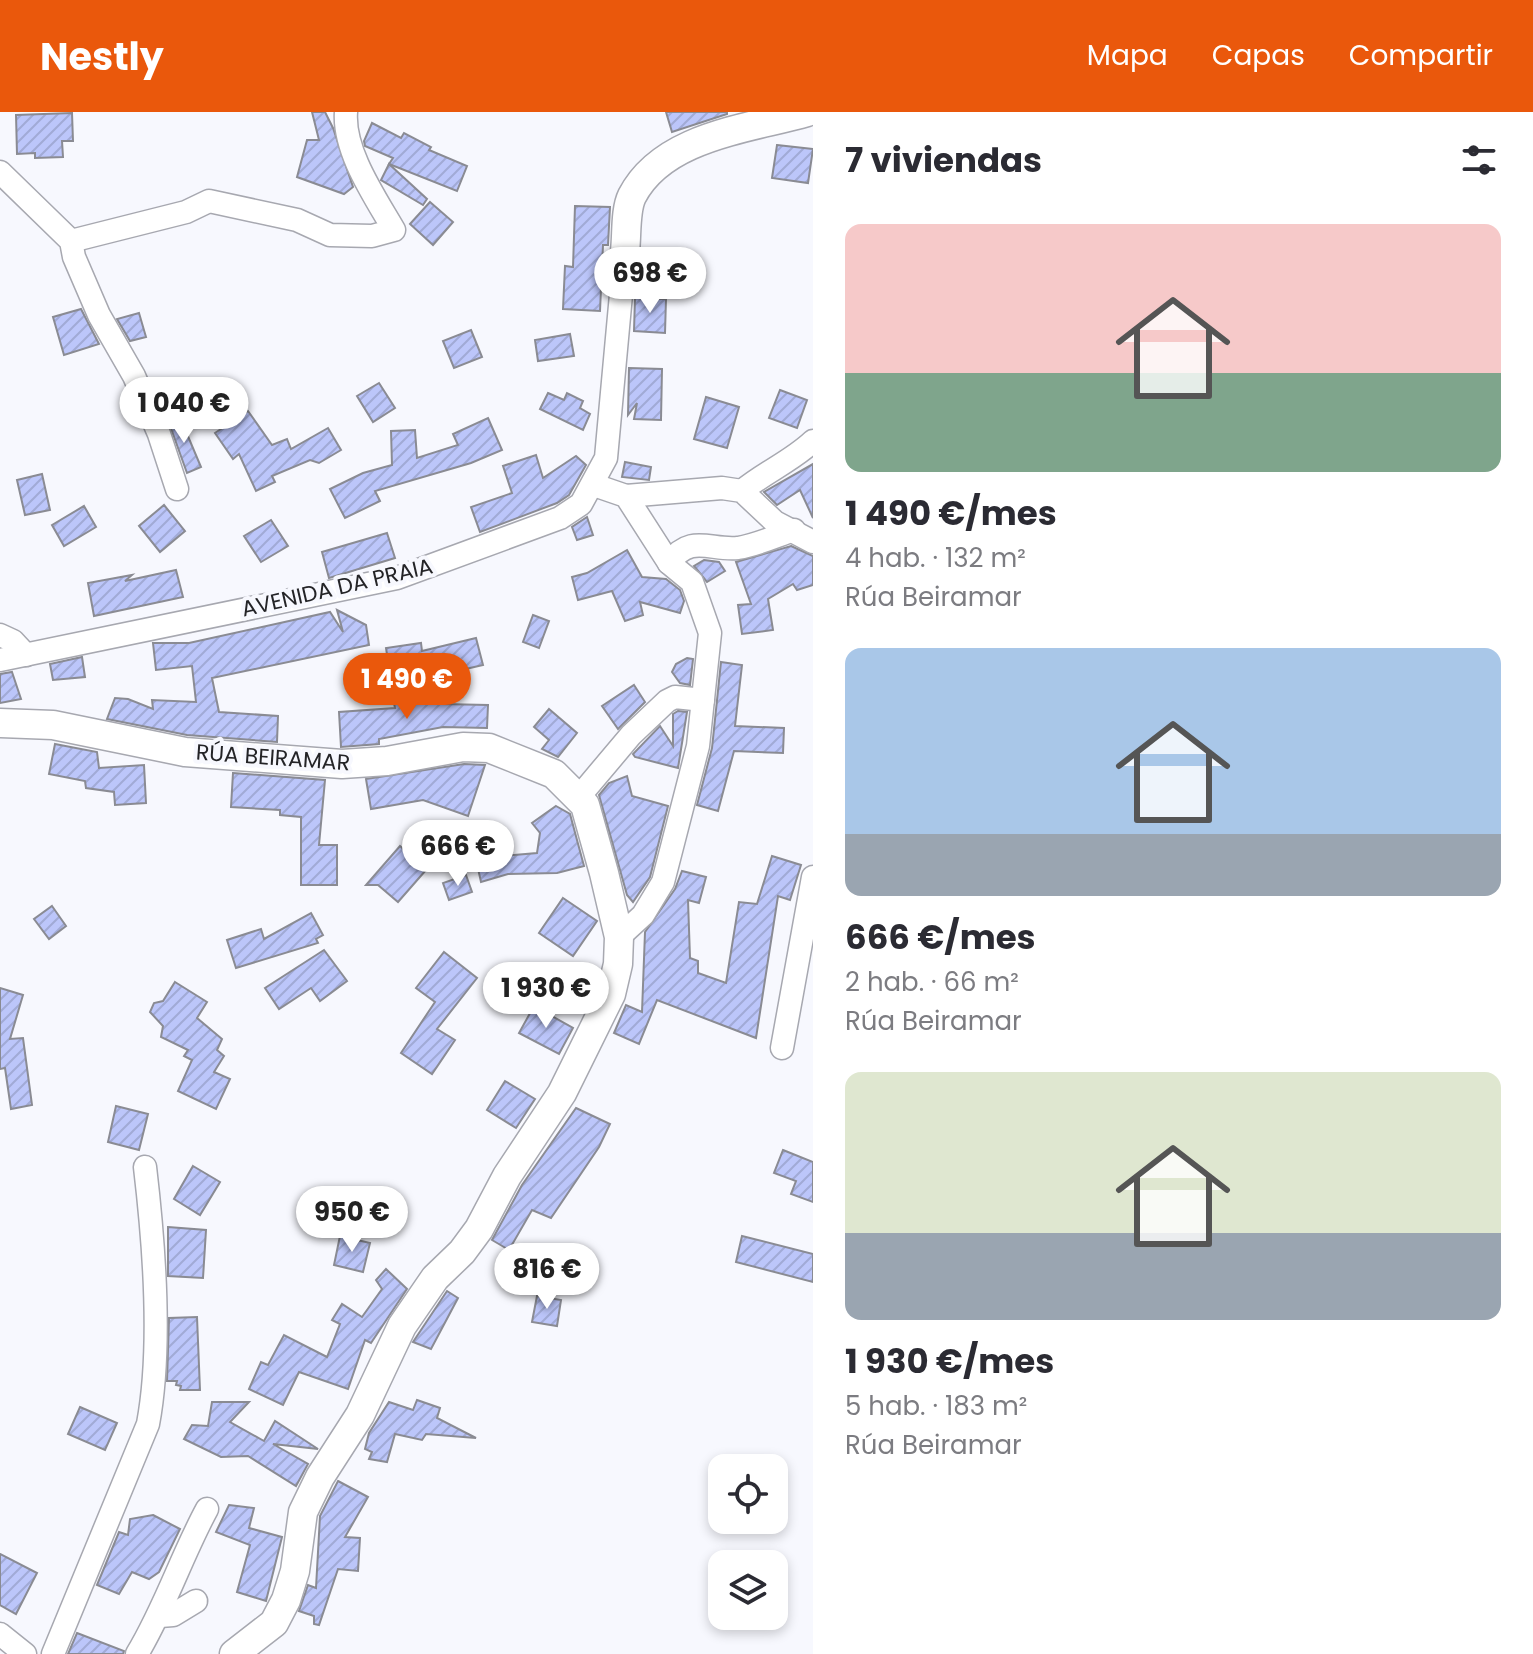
<!DOCTYPE html>
<html lang="es">
<head>
<meta charset="utf-8">
<style>
	body { margin:0; font-family:Poppins,sans-serif; background:#f2f2f3; color:#2b2b33; height:100vh; display:flex; flex-direction:column; font-size:30px; white-space:nowrap }
	* { box-sizing:border-box; margin:0 }
	p { font-size:26px; color:#7c7c81 }
	.icon { flex:none; width:44px; height:44px; fill:none; stroke:currentColor; stroke-width:2; stroke-linecap:round; stroke-linejoin:round }
	.map { position:relative; flex:1; overflow:hidden }
	.panel { display:flex; flex-direction:column; background:#fff; width:720px }
	.panel>* { flex:none }
	.tools { position:absolute; left:708px; top:1342px; display:grid; gap:16px }
	.tools a { display:grid; place-items:center; width:80px; height:80px; border-radius:16px; background:#fff; box-shadow:0 4px 12px #0003; font-size:40px }
	.price { position:absolute; translate:-50% -68px; padding:0 18px; border-radius:28px; background:#fff; color:#222; font-size:26px; line-height:52px; filter:drop-shadow(0 2px 4px #0008) }
	.price::after { content:''; position:absolute; left:50%; top:48px; width:24px; height:18px; margin-left:-12px; background:inherit; clip-path:polygon(0 0,100% 0,50% 100%) }
	.price.active { background:#ea580c; color:#fff }
	ul { padding:0; list-style:none }
	li { display:grid; align-content:center; gap:16px; height:424px; padding:0 32px }
	li span { display:grid; place-items:center; height:248px; border-radius:16px; color:#555 }
	li>.icon { margin-inline-start:auto }
	span .icon { width:144px; height:144px; fill:#fffc; stroke-width:1 }
	li b { font-size:34px }
	h2 { display:flex; justify-content:space-between; align-items:center; height:96px; padding:0 32px; font-size:34px }
	header { display:flex; align-items:center; gap:48px; box-sizing:border-box; height:112px; padding:0 40px; background:#ea580c; color:#fff }
	header strong { font-size:38px }
	nav { display:flex; gap:44px; margin-inline-start:auto; font-size:28px }
	main { display:flex; flex:1; min-height:0 }
	.map>svg:first-child { display:block }
</style>
</head>
<body>
<header>
<strong>Nestly</strong>
<nav><a>Mapa</a><a>Capas</a><a>Compartir</a></nav>
</header>
<main>
<div class="map">
<svg width="813" height="1542" viewBox="0 0 813 1542">
	<defs>
		<pattern id="building-hatch" width="6" height="6" patternUnits="userSpaceOnUse" patternTransform="scale(2)"><rect width="6" height="6" fill="#bcc6fa"/><path d="M-1 1l2-2M0 6l6-6M5 7l2-2" fill="none" stroke="#a1aad6"/></pattern>
	</defs>
	<rect width="100%" height="100%" fill="#f7f8fe"/>
	<g fill="url(#building-hatch)" stroke="#8a8b93" stroke-width="2">
		<path d="M312 0H325L333 16 353 75 344 82 297 65 307 28H319Z"/>
		<path d="M666 0H727V2L672 20Z"/>
		<path d="M72 1 73 29H62L63 45 35 46V41L17 42 16 3Z"/>
		<path d="M372 11 401 26 404 21 431 35 429 38 467 54 457 79 389 52 393 46 365 34 364 29Z"/>
		<path d="M777 33 813 37 808 71 772 66Z"/>
		<path d="M389 52 427 87 423 93 381 68Z"/>
		<path d="M430 90 453 110 433 133 410 112Z"/>
		<path d="M575 94 610 95 608 133H603L600 199 563 197 565 154 573 155Z"/>
		<path d="M635 186 666 187 665 221 634 219Z"/>
		<path d="M81 197 99 232 64 243 53 205Z"/>
		<path d="M139 201 146 225 130 229 117 207Z"/>
		<path d="M471 218 482 245 454 256 443 229Z"/>
		<path d="M570 222 574 244 538 249 535 228Z"/>
		<path d="M629 256 662 257 661 308 634 307 637 291 628 303Z"/>
		<path d="M379 271 395 296 373 310 357 284Z"/>
		<path d="M780 278 807 288 797 316 769 306Z"/>
		<path d="M548 281 564 288 567 281 583 289 580 296 590 302 583 318 540 297Z"/>
		<path d="M706 285 739 295 727 336 694 327Z"/>
		<path d="M248 299 272 333 287 327 291 337 328 316 341 338 319 351 310 348 272 364 275 370 256 379 239 342 233 347 215 321Z"/>
		<path d="M179 303 201 355 187 361 168 308Z"/>
		<path d="M488 306 502 338 471 351 375 379 380 389 345 406 330 377 363 361 392 353 391 319 415 318 417 346 458 333 453 322Z"/>
		<path d="M536 343 543 366 576 344 586 353 569 383 557 391 480 420 471 395 512 381 503 354Z"/>
		<path d="M625 350 651 355 649 368 622 365Z"/>
		<path d="M813 352V406L800 378 777 393 764 380Z"/>
		<path d="M42 362 50 398 25 403 17 368Z"/>
		<path d="M164 393 185 419 160 440 139 414Z"/>
		<path d="M84 394 96 415 64 434 52 413Z"/>
		<path d="M587 405 593 423 577 428 572 415Z"/>
		<path d="M271 408 288 434 261 450 244 424Z"/>
		<path d="M387 421 395 446 329 466 322 440Z"/>
		<path d="M791 434 813 444V473L797 478 793 472 768 487 773 518 742 522 738 493 751 492 736 450Z"/>
		<path d="M627 438 642 465 666 467 680 478 684 489 680 501 640 490 643 503 625 509 612 479 578 488 572 465 587 461Z"/>
		<path d="M704 448 719 450 725 459 707 470 694 454Z"/>
		<path d="M176 458 183 485 94 504 88 471 132 463 125 469Z"/>
		<path d="M337 498 366 513 369 533 212 566 219 600 278 604 277 630 187 623 107 607 115 586 128 587 153 597 152 588 196 590 192 554 156 558 153 531H189L330 500 343 520Z"/>
		<path d="M533 503 549 509 539 536 523 530Z"/>
		<path d="M476 526 483 553 392 574 386 536 421 531 422 539Z"/>
		<path d="M82 545 85 565 53 568 50 552Z"/>
		<path d="M687 546 693 547 690 573 680 571 672 560 676 552Z"/>
		<path d="M721 550 742 553 735 614 784 616 783 641 734 639 718 699 697 693 712 636Z"/>
		<path d="M12 560 21 587 0 591V562Z"/>
		<path d="M634 573 645 590 618 617 602 594Z"/>
		<path d="M394 591 488 593 487 616 443 615 379 627V632L341 635 339 600 395 596Z"/>
		<path d="M549 597 577 621 558 645 542 637 549 628 534 615Z"/>
		<path d="M678 599 687 600 678 656 635 645 633 642 660 614 673 634V602Z"/>
		<path d="M55 632 97 640 99 656 144 653 146 691 115 693 114 680 86 676 85 669 49 662Z"/>
		<path d="M464 652 485 653 468 704 423 688 371 697 366 667Z"/>
		<path d="M233 661 325 668 319 733H337V773H301V705L280 703V698L231 695Z"/>
		<path d="M627 664 632 684 668 694 650 765 633 790 627 783 599 683 609 671Z"/>
		<path d="M556 694 570 702 584 754 557 761 508 762 481 770 477 752 502 744 537 741 540 721 532 711Z"/>
		<path d="M400 734 426 758 398 790 378 773H366Z"/>
		<path d="M772 744 801 753 790 788 778 784 756 926 657 888 639 932 614 921 626 893 642 900 645 820 675 777 682 759 706 765 699 791 688 788 690 846 698 849V861L726 871 739 790 757 792Z"/>
		<path d="M466 763 472 780 449 788 443 771Z"/>
		<path d="M563 786 597 809 573 844 539 821Z"/>
		<path d="M52 794 66 814 49 827 34 807Z"/>
		<path d="M311 801 323 823 316 827 318 831 236 856 227 828 261 817 264 827Z"/>
		<path d="M324 838 347 869 320 889 311 876 279 897 265 876Z"/>
		<path d="M444 840 477 866 437 917 455 928 432 962 401 941 435 890 416 876Z"/>
		<path d="M175 870 207 890 197 906 222 927 217 938 224 944 214 960 230 967 216 997 178 979 192 948 184 944 188 938 161 925 163 914 150 900 154 891 163 889Z"/>
		<path d="M0 876 23 883 10 927 23 926 32 993 11 997 5 956 0 957Z"/>
		<path d="M534 894 573 916 559 942 519 921Z"/>
		<path d="M505 969 535 987 516 1016 487 998Z"/>
		<path d="M116 994 148 1002 139 1038 108 1030Z"/>
		<path d="M576 996 610 1012 599 1035 551 1106 532 1098 509 1138 492 1128 522 1073Z"/>
		<path d="M783 1038 813 1050V1090L791 1082 796 1069 774 1061Z"/>
		<path d="M193 1054 220 1070 200 1103 174 1087Z"/>
		<path d="M168 1115 206 1118 203 1166 168 1164Z"/>
		<path d="M340 1124 370 1131 363 1160 334 1153Z"/>
		<path d="M742 1124 813 1142V1170L736 1150Z"/>
		<path d="M386 1157 407 1177 371 1231 365 1228 348 1277 299 1260 283 1293 249 1277 261 1250 268 1253 284 1223 327 1245 340 1212 332 1208 342 1192 362 1205 382 1177 376 1168Z"/>
		<path d="M447 1179 458 1186 431 1237 413 1230Z"/>
		<path d="M537 1184 561 1188 557 1214 532 1210Z"/>
		<path d="M197 1205 200 1278H180L181 1274 176 1273 177 1269H167L169 1206Z"/>
		<path d="M417 1288 440 1296 437 1306 476 1326 426 1322 422 1328 395 1322 387 1350 369 1347 372 1340 365 1337 369 1321 389 1290 413 1298Z"/>
		<path d="M212 1290H249L230 1310 264 1329 275 1309 318 1337 273 1332 308 1352 296 1374 248 1344 221 1345 184 1327 192 1313 208 1314Z"/>
		<path d="M80 1295 117 1311 105 1338 68 1322Z"/>
		<path d="M338 1369 368 1385 345 1425 360 1426 358 1459 338 1457 319 1513 314 1512V1504L299 1499 308 1473 316 1476 320 1404Z"/>
		<path d="M229 1393 254 1396 249 1416 282 1425 266 1489 237 1480 250 1433 216 1420Z"/>
		<path d="M153 1403 180 1417 159 1460 149 1467 132 1460 119 1482 97 1473 119 1420 128 1423 130 1407Z"/>
		<path d="M0 1442 37 1461 16 1502 0 1493Z"/>
		<path d="M77 1521 124 1539 123 1542H68Z"/>
	</g>
	<g fill="none" stroke-linecap="round" stroke-linejoin="round">
		<g stroke="#a7a8b0" stroke-width="25">
			<g id="minor">
				<path d="M0 60 71 129 74 145 99 203 134 264 159 322 177 377"/>
				<path d="M71 129 186 100 209 89 297 108 330 123 372 124 394 118C375 85 343 39 346 0"/>
				<path d="M594 373 626 384 669 451 692 470 710 521 698 634 663 770 643 803 619 825"/>
				<path d="M742 379C765 360 792 349 813 329"/>
				<path d="M626 384 722 376 742 379 775 410 813 430"/>
				<path d="M669 451C691 421 710 439 738 436 757 433 776 424 794 418"/>
				<path d="M0 523 13 529 26 543"/>
				<path d="M0 548 397 466 560 406 581 392 606 346 625 139"/>
				<path d="M578 686 631 623 667 589 675 585 703 588"/>
				<path d="M782 936 813 765"/>
				<path d="M160 1504 173 1503 196 1489"/>
				<path d="M0 1522 25 1542"/>
				<path d="M53 1542 148 1312C162 1237 154 1131 145 1055"/>
				<path d="M137 1542C165 1496 181 1445 207 1397"/>
			</g>
		</g>
		<g stroke="#a7a8b0" stroke-width="31">
			<g id="tertiary">
				<path d="M625 139C627 123 625 98 632 84 663 24 748 17 807 0"/>
				<path d="M0 611 53 613 185 640 342 652 387 649 463 635 489 636 554 662 585 693 604 761 619 825 618 852 611 882 562 981 507 1064 479 1117 462 1140 435 1166 402 1214 360 1303 320 1365 303 1400 295 1459 286 1488 274 1511 234 1542"/>
			</g>
		</g>
		<use href="#minor" stroke="#fff" stroke-width="22"/>
		<use href="#tertiary" stroke="#fff" stroke-width="28"/>
	</g>
	<g text-anchor="middle" stroke-width="8" stroke-linejoin="round" paint-order="stroke">
		<g font-size="22" fill="#242427" stroke="#f7f8fe">
			<text transform="translate(337 475) rotate(-13)" y="8">AVENIDA DA PRAIA</text>
			<text transform="translate(273 645) rotate(4)" y="8">RÚA BEIRAMAR</text>
		</g>
	</g>
</svg>
<div class="tools">
<a><svg class="icon" aria-label="locate" viewBox="0 0 24 24"><circle cx="12" cy="12" r="6"/><path d="M12 2v4M12 18v4M2 12h4M18 12h4"/></svg></a>
<a><svg class="icon" aria-label="layers" viewBox="0 0 24 24"><path d="M12 4l9 5-9 5-9-5zM3 14l9 5 9-5"/></svg></a>
</div>
<b class="price" style="left:650px;top:203px">698 €</b>
<b class="price" style="left:184px;top:333px">1 040 €</b>
<b class="price active" style="left:407px;top:609px">1 490 €</b>
<b class="price" style="left:458px;top:776px">666 €</b>
<b class="price" style="left:546px;top:918px">1 930 €</b>
<b class="price" style="left:352px;top:1142px">950 €</b>
<b class="price" style="left:547px;top:1199px">816 €</b>
</div>
<section class="panel">
<h2>7 viviendas<svg class="icon" aria-label="filters" viewBox="0 0 24 24"><path d="M4 7h16M4 17h16"/><circle cx="9" cy="7" r="2"/><circle cx="15" cy="17" r="2"/></svg></h2>
<ul>
<li><span style="background:linear-gradient(#f6c9c9 60%,#7fa58c 0)"><svg class="icon" aria-label="home" viewBox="0 0 24 24"><path d="M3 11l9-7 9 7M6 9v11h12V9"/></svg></span><div><b>1 490 €/mes</b><p>4 hab. · 132 m²</p><p>Rúa Beiramar</p></div></li>
<li><span style="background:linear-gradient(#a9c7e8 75%,#9aa5b1 0)"><svg class="icon" aria-label="home" viewBox="0 0 24 24"><path d="M3 11l9-7 9 7M6 9v11h12V9"/></svg></span><div><b>666 €/mes</b><p>2 hab. · 66 m²</p><p>Rúa Beiramar</p></div></li>
<li><span style="background:linear-gradient(#dfe7d0 65%,#9aa5b1 0)"><svg class="icon" aria-label="home" viewBox="0 0 24 24"><path d="M3 11l9-7 9 7M6 9v11h12V9"/></svg></span><div><b>1 930 €/mes</b><p>5 hab. · 183 m²</p><p>Rúa Beiramar</p></div></li>
</ul>
</section>
</main>
</body>
</html>
